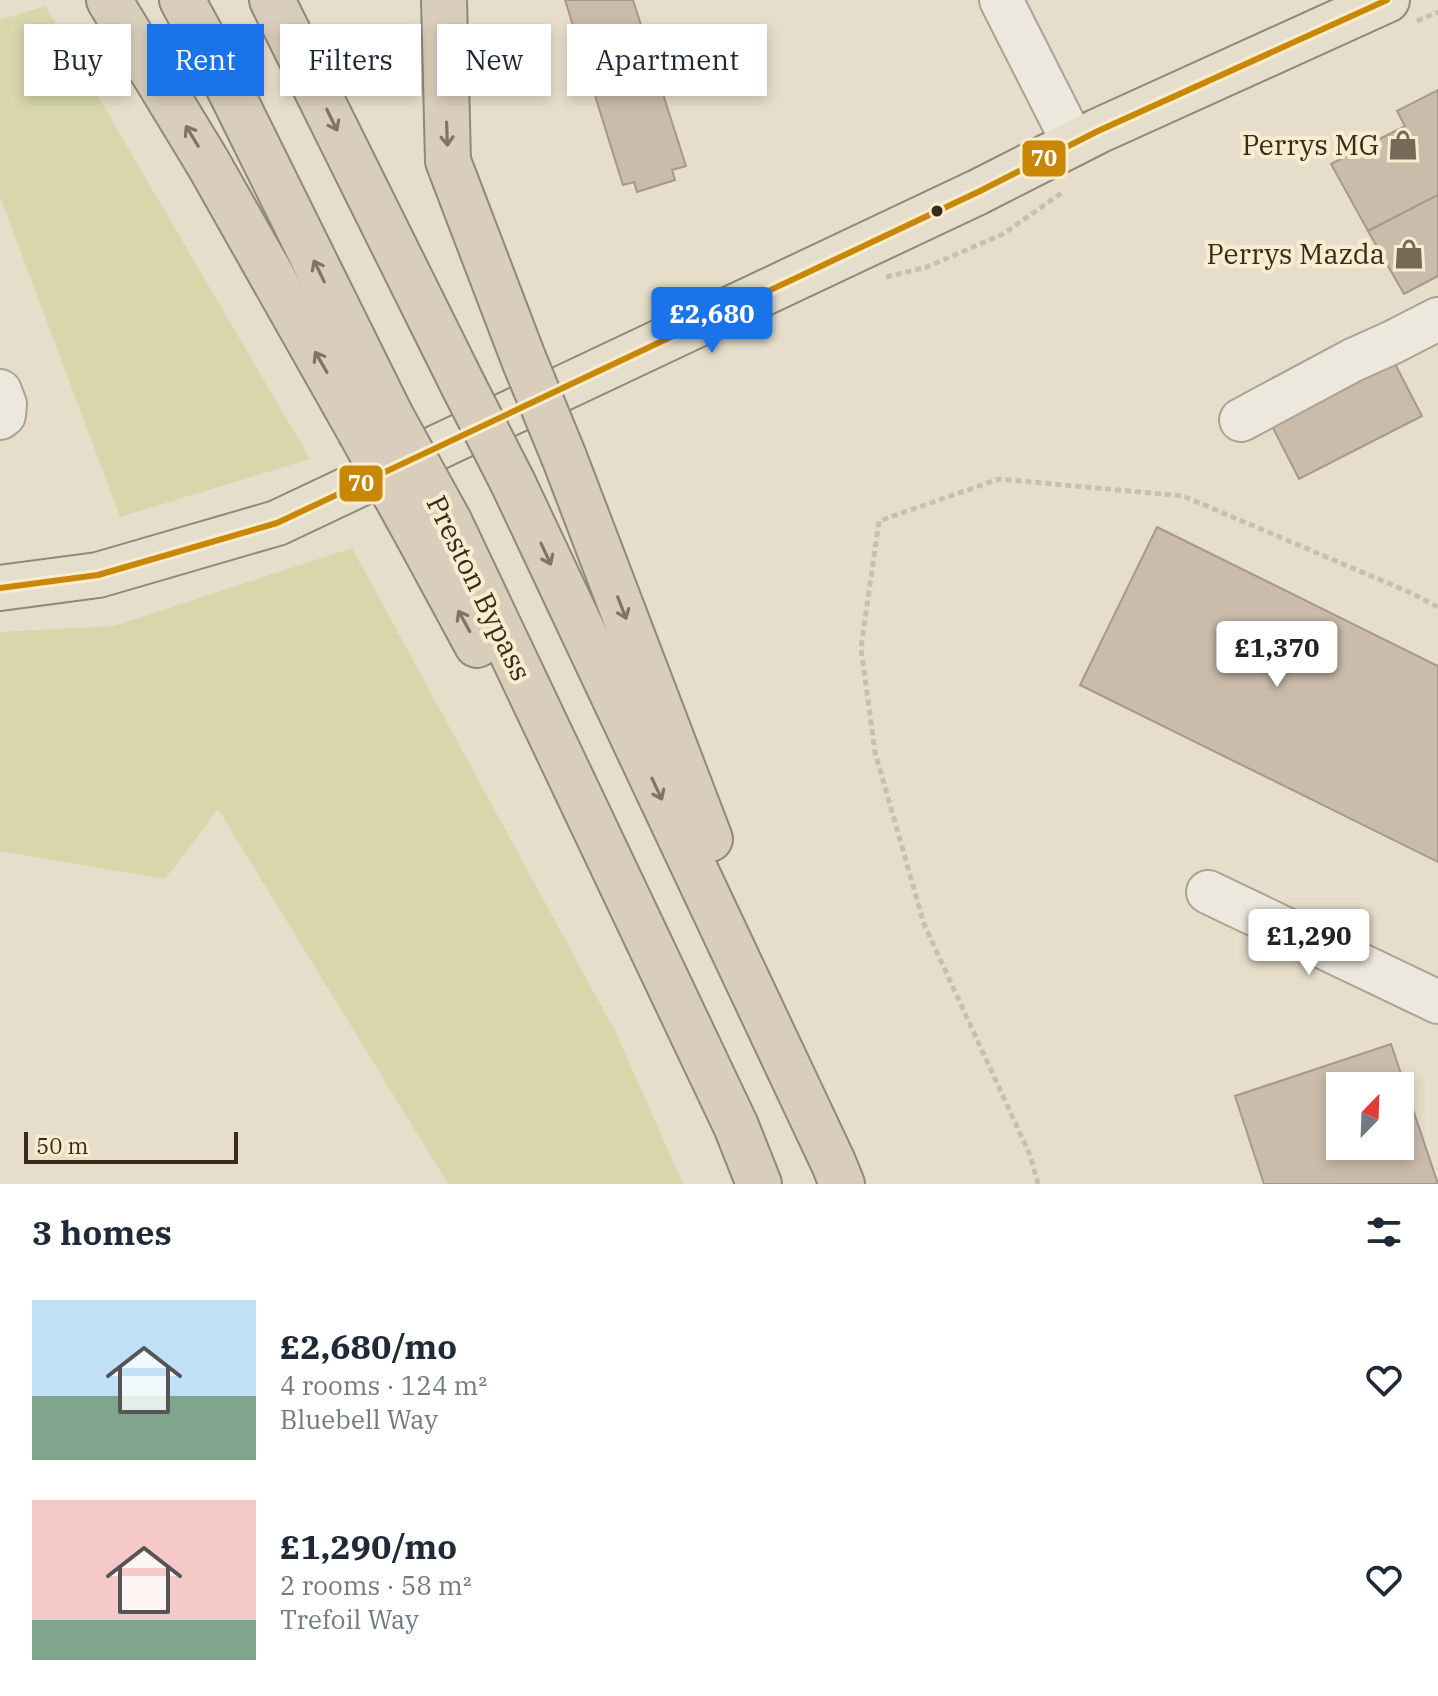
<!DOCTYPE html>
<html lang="en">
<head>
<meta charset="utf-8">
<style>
	body { margin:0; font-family:"IBM Plex Serif",serif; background:#f6f6f7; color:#1f2937; height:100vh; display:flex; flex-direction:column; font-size:30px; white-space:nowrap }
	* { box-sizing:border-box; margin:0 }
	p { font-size:26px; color:#747a83 }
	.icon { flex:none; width:44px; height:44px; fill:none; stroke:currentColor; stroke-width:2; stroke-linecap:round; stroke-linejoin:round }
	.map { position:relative; height:1184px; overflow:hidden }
	.side { display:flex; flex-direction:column; background:#fff; flex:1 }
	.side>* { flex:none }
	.top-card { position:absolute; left:24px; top:24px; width:800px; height:72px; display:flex; gap:16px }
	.needle { width:52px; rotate:23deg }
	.controls { position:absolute; left:1326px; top:1072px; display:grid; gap:16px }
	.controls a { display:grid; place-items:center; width:88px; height:88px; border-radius:0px; background:#fff; box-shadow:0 4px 12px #0003; font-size:40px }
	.scale { position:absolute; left:24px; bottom:20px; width:214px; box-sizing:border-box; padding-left:8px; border:4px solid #3a2a1b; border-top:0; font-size:22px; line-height:28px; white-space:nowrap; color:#3a2a1b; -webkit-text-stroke:6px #f9eccf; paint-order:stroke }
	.price { position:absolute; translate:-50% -68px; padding:0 18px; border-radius:8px; background:#fff; color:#222; font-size:26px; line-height:52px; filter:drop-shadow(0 2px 4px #0008) }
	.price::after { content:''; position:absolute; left:50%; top:48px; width:24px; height:18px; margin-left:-12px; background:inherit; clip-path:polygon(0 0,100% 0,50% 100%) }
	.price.active { background:#1a73e8; color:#fff }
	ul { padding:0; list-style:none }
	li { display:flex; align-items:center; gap:24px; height:200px; padding:0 32px }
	li span { display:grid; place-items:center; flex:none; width:224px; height:160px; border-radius:0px; color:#555 }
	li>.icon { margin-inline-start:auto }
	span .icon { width:96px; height:96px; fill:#fffc; stroke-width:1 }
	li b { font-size:34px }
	h2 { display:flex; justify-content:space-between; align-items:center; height:96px; padding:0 32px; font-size:34px }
	.tag { padding:0 28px; border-radius:0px; background:#fff; box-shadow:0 4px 12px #0003; font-size:28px; line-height:72px }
	.tag.active { background:#1a73e8; color:#fff }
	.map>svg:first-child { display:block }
</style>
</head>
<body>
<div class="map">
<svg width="1438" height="1184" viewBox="0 0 1438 1184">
	<rect width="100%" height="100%" fill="#e6deca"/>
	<g fill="#d7d7ab">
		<path d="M45 6 310 459 120 517 0 197V20Z"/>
		<path d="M352 548 616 1033 683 1184H448L218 809 165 879 0 851V632L114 626Z"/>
	</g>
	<g fill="#cabbaa" stroke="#a6998a" stroke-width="2" fill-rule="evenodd">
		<path d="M565 0H633L686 166 672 170 675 180 637 192 634 182 623 185Z"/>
		<path d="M1438 90V195L1368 231 1331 164 1405 126 1397 111Z"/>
		<path d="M1438 195V276L1404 294 1368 231Z"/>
		<path d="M1393 360 1422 416 1299 479 1271 424Z"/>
		<path d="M1157 527 1438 666V862L1080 685Z"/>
		<path d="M1391 1044 1438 1184H1264L1235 1096ZM1340 1086H1400V1146H1340Z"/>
	</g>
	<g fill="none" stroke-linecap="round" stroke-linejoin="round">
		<g stroke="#aba294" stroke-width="46">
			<g id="minor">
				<path d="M1001 0 1074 144"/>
				<path d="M0 391 5 404 4 415 0 418"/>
				<path d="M1241 420 1353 360 1393 342 1438 319"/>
				<path d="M1208 892 1438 1002"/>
			</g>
		</g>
		<g stroke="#90887a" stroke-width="48">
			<path id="major" d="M0 588 98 575 277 523 978 192 1098 131 1387 0"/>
		</g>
		<g stroke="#90887a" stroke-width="48">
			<g id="highway">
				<path d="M109 0 208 163 359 430"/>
				<path d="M182 0 217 64 391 416"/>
				<path d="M272 0 464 387"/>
				<path d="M444 0 448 161 524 360"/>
				<path d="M564 457 710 839"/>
				<path d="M513 483 833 1162 842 1184"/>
				<path d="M449 521 736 1126 759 1184"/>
				<path d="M418 536 477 645"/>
			</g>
		</g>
		<g stroke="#c6bfb3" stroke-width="5" stroke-dasharray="6 4" stroke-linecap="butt">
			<path d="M1417 21 1438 12"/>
			<path d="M886 277 927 267 1003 234 1063 192"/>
			<path d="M1038 1184 1030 1155 924 924 875 752 861 648 879 521 999 479 1183 496 1409 592 1438 607"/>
		</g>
		<use href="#minor" stroke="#ede8dd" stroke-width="42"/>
		<use href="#major" stroke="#e5decd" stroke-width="44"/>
		<use href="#highway" stroke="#d9cdbb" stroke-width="44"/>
		<g stroke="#90887a" stroke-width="48" stroke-linecap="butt">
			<g id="highway-bridge">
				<path d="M524 360 564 457"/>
				<path d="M464 387 513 483"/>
				<path d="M391 416 449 521"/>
				<path d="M359 430 418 536"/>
			</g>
		</g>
		<use href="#highway-bridge" stroke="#d9cdbb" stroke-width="44"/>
		<g stroke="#f9eccf" stroke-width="12">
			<path id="bus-1" d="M0 588 98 575 277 523 978 192 1098 131 1387 0"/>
		</g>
		<use href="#bus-1" stroke="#c88707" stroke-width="6"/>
	</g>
	<defs><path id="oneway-shaft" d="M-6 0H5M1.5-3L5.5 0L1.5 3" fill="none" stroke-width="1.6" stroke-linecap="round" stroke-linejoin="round" transform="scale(2)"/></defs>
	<g stroke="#827363">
		<use href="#oneway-shaft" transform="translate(332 120) rotate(64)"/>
		<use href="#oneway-shaft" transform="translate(447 134) rotate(88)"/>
		<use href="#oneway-shaft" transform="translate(192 136) rotate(-121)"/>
		<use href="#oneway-shaft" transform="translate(319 271) rotate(-116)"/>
		<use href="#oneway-shaft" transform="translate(321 362) rotate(-120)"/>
		<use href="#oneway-shaft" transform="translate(546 554) rotate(65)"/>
		<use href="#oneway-shaft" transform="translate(622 608) rotate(69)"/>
		<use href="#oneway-shaft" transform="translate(464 621) rotate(-119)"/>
		<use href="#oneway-shaft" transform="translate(657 789) rotate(65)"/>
	</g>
	<defs>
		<g id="shop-bare" transform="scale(2.4)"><path d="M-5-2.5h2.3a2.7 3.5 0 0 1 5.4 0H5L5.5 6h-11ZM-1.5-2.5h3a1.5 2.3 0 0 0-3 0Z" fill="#766958" stroke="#f9eccf" stroke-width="2.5" paint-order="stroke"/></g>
	</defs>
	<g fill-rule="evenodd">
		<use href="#shop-bare" x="1403" y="145"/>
		<use href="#shop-bare" x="1409" y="254"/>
	</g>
	<circle fill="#3a2a1b" stroke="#f9eccf" stroke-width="3" cx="937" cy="211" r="7"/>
	<g text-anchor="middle" stroke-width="8" stroke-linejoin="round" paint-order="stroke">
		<g font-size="28" fill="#3a2a1b" stroke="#f9eccf" text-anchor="end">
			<text x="1379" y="155">Perrys MG</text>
			<text x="1385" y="264">Perrys Mazda</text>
		</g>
		<g font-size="28" fill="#3a2a1b" stroke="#f9eccf">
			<text transform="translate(479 588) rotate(64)" y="10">Preston Bypass</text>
		</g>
	</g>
	<g stroke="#f9eccf" stroke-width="3">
		<rect x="1021" y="139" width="46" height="39" rx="8" fill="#c88707"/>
		<rect x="338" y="464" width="46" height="39" rx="8" fill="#c88707"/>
	</g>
	<g font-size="22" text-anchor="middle" font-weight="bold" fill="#fff">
		<text x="1044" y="166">70</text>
		<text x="361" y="491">70</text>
	</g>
</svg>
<div class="controls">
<a><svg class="needle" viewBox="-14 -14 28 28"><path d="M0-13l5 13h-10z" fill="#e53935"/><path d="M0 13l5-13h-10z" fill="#747a83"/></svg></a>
</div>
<div class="scale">50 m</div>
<b class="price active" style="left:712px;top:355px">£2,680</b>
<b class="price" style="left:1277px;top:689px">£1,370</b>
<b class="price" style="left:1309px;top:977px">£1,290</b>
<div class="top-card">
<a class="tag">Buy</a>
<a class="tag active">Rent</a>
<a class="tag">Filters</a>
<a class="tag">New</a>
<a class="tag">Apartment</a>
</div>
</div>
<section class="side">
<h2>3 homes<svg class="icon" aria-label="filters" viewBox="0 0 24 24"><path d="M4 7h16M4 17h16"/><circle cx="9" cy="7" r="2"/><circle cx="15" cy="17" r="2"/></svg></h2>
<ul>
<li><span style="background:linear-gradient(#bfe0f5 60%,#7fa58c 0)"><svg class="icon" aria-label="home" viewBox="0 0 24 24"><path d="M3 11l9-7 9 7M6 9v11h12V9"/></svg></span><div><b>£2,680/mo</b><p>4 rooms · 124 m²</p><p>Bluebell Way</p></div><svg class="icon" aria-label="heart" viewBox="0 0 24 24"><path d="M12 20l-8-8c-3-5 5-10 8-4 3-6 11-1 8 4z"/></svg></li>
<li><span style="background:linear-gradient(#f6c9c9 75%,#7fa58c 0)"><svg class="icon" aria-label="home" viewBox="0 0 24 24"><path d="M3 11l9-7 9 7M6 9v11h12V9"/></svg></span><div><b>£1,290/mo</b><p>2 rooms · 58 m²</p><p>Trefoil Way</p></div><svg class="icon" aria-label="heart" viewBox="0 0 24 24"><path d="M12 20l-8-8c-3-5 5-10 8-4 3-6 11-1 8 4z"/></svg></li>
</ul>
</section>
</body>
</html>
